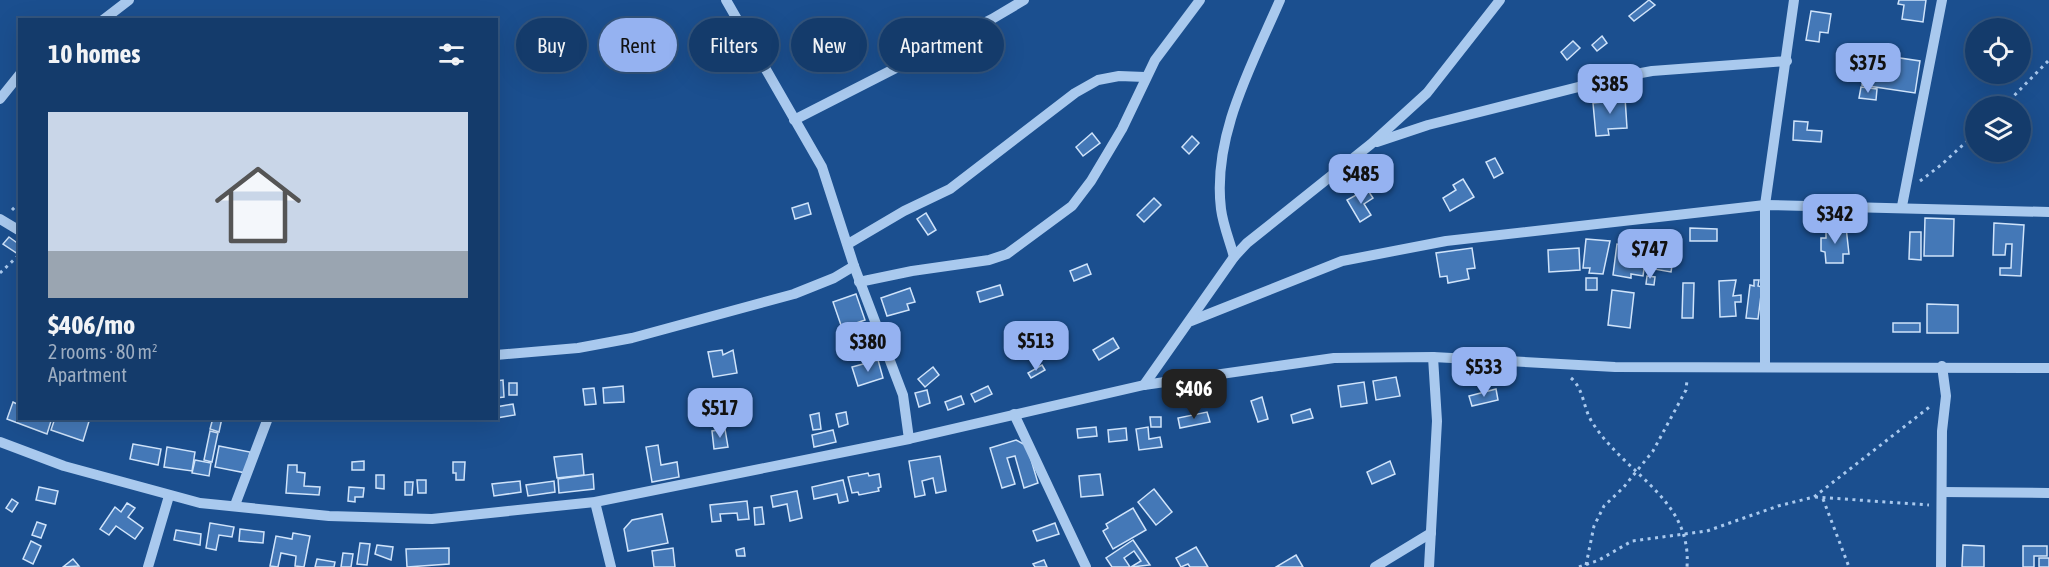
<!DOCTYPE html>
<html lang="en">
<head>
<meta charset="utf-8">
<style>
	body { margin:0; font-family:"Asap Condensed",sans-serif; background:#1d4271; color:#f1f3f6; height:100vh; display:flex; flex-direction:column; font-size:22px; white-space:nowrap }
	* { box-sizing:border-box; margin:0 }
	p { font-size:20px; color:#9dadc1 }
	.icon { flex:none; width:33px; height:33px; fill:none; stroke:currentColor; stroke-width:2; stroke-linecap:round; stroke-linejoin:round }
	.map { position:relative; flex:1; overflow:hidden }
	.sheet { position:absolute; left:18px; top:18px; width:480px; height:402px; display:flex; flex-direction:column; background:#143b6b; border-radius:0px; box-shadow:0 6px 24px #0002,0 0 0 2px #33557e }
	.sheet>* { flex:none }
	.guide { position:absolute; left:516px; top:18px; width:570px; height:54px; display:flex; gap:12px }
	.tools { position:absolute; left:1965px; top:18px; display:grid; gap:12px }
	.tools a { display:grid; place-items:center; width:66px; height:66px; border-radius:50%; background:#143b6b; box-shadow:0 6px 24px #0002,0 0 0 2px #33557e; font-size:30px }
	.price { position:absolute; translate:-50% -51px; padding:0 14px; border-radius:12px; background:#95b2f1; color:#111; font-size:20px; line-height:39px; filter:drop-shadow(0 2px 3px #0008) }
	.price::after { content:''; position:absolute; left:50%; top:36px; width:18px; height:14px; margin-left:-9px; background:inherit; clip-path:polygon(0 0,100% 0,50% 100%) }
	.price.current { background:#222; color:#fff }
	ul { padding:0; list-style:none }
	li { display:grid; align-content:center; gap:12px; height:318px; padding:0 30px }
	li+li { border-top:2px solid #33557e }
	li span { display:grid; place-items:center; height:186px; border-radius:0px; color:#555 }
	li>.icon { margin-inline-start:auto }
	span .icon { width:108px; height:108px; fill:#fffc; stroke-width:1 }
	li b { font-size:26px }
	h2 { display:flex; justify-content:space-between; align-items:center; height:72px; padding:0 30px; font-size:26px }
	.pill { padding:0 21px; border-radius:27px; background:#143b6b; box-shadow:0 6px 24px #0002,0 0 0 2px #33557e; font-size:21px; line-height:54px }
	.pill.current { background:#95b2f1; color:#111 }
	.map>svg:first-child { display:block }
</style>
</head>
<body>
<div class="map">
<svg width="2049" height="567" viewBox="0 0 2049 567">
	<rect width="100%" height="100%" fill="#1b4f8f"/>
	<g fill="#4478b7" stroke="#cfe3fa" stroke-width="1.5" fill-rule="evenodd">
		<path d="M1649 0 1655 5 1634 21 1629 16Z"/>
		<path d="M1899 0H1926L1923 22 1902 19 1904 5 1898 4Z"/>
		<path d="M1811 11 1831 14 1828 33 1820 32 1819 42 1806 40Z"/>
		<path d="M1602 36 1607 43 1597 51 1592 45Z"/>
		<path d="M1573 41 1580 48 1567 60 1561 52Z"/>
		<path d="M1866 53 1920 61 1915 93 1862 85ZM1876 66 1897 69 1895 77 1875 74Z"/>
		<path d="M1861 87 1877 89 1876 100 1859 98Z"/>
		<path d="M1618 96V98L1625 97 1627 128 1608 129 1609 135 1596 136 1593 103 1602 102V97Z"/>
		<path d="M1794 121 1808 122 1807 130 1822 131 1821 142 1793 140Z"/>
		<path d="M1092 133 1100 143 1083 156 1076 147Z"/>
		<path d="M1192 136 1199 143 1189 154 1182 147Z"/>
		<path d="M1495 158 1503 173 1494 178 1486 162Z"/>
		<path d="M1463 179 1474 197 1450 211 1443 198 1456 190 1453 185Z"/>
		<path d="M1367 189 1373 198 1364 204 1371 215 1360 222 1347 200Z"/>
		<path d="M1154 198 1161 205 1144 222 1137 215Z"/>
		<path d="M808 203 811 214 795 219 792 208Z"/>
		<path d="M926 213 936 230 928 235 917 219Z"/>
		<path d="M1925 218 1954 219 1953 256H1924Z"/>
		<path d="M1994 223 2024 225 2021 276 2000 275V268H2011L2012 244H2006L2005 255H1993Z"/>
		<path d="M1826 227H1846L1849 254H1843V263H1826L1825 252 1821 251V238H1826Z"/>
		<path d="M1690 228 1717 229V241H1690Z"/>
		<path d="M1655 231 1677 235 1671 272 1648 268Z"/>
		<path d="M1910 232H1921V260L1909 259Z"/>
		<path d="M1624 235 1641 237V254L1646 255 1643 276 1631 274V278L1613 275 1617 244 1623 245Z"/>
		<path d="M9 237 20 245 18 254 3 244Z"/>
		<path d="M1586 239 1610 241 1603 274 1589 273 1590 268H1583Z"/>
		<path d="M1472 248 1475 268 1467 269 1469 279 1448 283 1447 276 1440 277 1436 253Z"/>
		<path d="M1579 248 1580 270 1549 272 1548 250Z"/>
		<path d="M1087 264 1091 274 1074 281 1070 271Z"/>
		<path d="M1647 276 1655 277 1654 285 1646 284Z"/>
		<rect x="1586" y="278" width="11" height="12"/>
		<path d="M1736 280 1733 296 1741 295V302H1735L1736 316 1720 317 1719 281Z"/>
		<path d="M1754 280H1759L1758 286 1762 287 1758 319 1746 318 1750 285 1754 286Z"/>
		<path d="M1683 283H1694L1693 318H1682Z"/>
		<path d="M1000 285 1003 295 980 302 977 292Z"/>
		<path d="M910 288 915 302 907 304 909 310 887 316 881 298Z"/>
		<path d="M1612 290 1634 293 1630 328 1608 325Z"/>
		<path d="M856 294 865 320 842 328 833 302Z"/>
		<path d="M1927 304 1958 305V333H1927Z"/>
		<rect x="1893" y="323" width="27" height="9"/>
		<path d="M1113 338 1119 348 1099 360 1093 350Z"/>
		<path d="M722 350 723 355 733 350 737 373 713 377 708 352Z"/>
		<path d="M878 360 883 378 858 386 852 367Z"/>
		<path d="M1042 365 1045 370 1031 378 1028 373Z"/>
		<path d="M933 367 939 375 925 387 918 379Z"/>
		<path d="M1396 377 1400 396 1376 400 1373 381Z"/>
		<path d="M503 380 504 397 496 398V381Z"/>
		<path d="M1364 382 1367 403 1341 407 1338 386Z"/>
		<rect x="509" y="383" width="8" height="12"/>
		<path d="M623 386 624 402 604 403 603 388Z"/>
		<path d="M988 386 992 394 975 402 971 394Z"/>
		<path d="M594 388 596 404 585 405 583 389Z"/>
		<path d="M1496 389 1498 400 1472 406 1469 396Z"/>
		<path d="M927 390 930 403 919 407 915 393Z"/>
		<path d="M961 396 964 404 948 410 945 402Z"/>
		<path d="M1262 397 1268 419 1258 422 1251 401Z"/>
		<path d="M13 402 19 405 17 410 20 418H52L47 434 7 419Z"/>
		<path d="M513 404 515 415 496 418V407Z"/>
		<path d="M1310 409 1313 418 1293 423 1291 415Z"/>
		<path d="M846 412 848 424 839 427 836 414Z"/>
		<path d="M1207 412 1210 422 1180 428 1178 418Z"/>
		<path d="M819 413 821 429 813 430 810 415Z"/>
		<path d="M1150 417H1161V427H1151Z"/>
		<path d="M55 418H90L83 441 51 430Z"/>
		<path d="M213 418H222L219 432 210 429Z"/>
		<path d="M1096 427 1097 436 1078 438 1077 429Z"/>
		<path d="M1148 427 1149 439 1160 437 1162 447 1139 450 1136 429Z"/>
		<path d="M1126 428 1127 440 1109 442 1108 430Z"/>
		<path d="M725 429 728 447 714 449 712 431Z"/>
		<path d="M833 430 836 442 814 447 812 435Z"/>
		<path d="M210 431 218 433 212 462 204 460Z"/>
		<path d="M1016 440 1027 446 1038 483 1024 488 1015 456 1007 458 1015 484 1002 488 990 448Z"/>
		<path d="M133 444 161 449 158 465 130 459Z"/>
		<path d="M658 445 661 465 677 462 679 477 652 482 646 447Z"/>
		<path d="M219 446 250 452 246 473 215 467Z"/>
		<path d="M167 447 195 452 192 471 164 467Z"/>
		<path d="M582 454 584 475 557 478 554 457Z"/>
		<path d="M940 456 946 491 936 493 933 478 922 481 925 495 915 497 909 461Z"/>
		<path d="M195 460 211 463 209 476 192 473Z"/>
		<path d="M364 461V470H352V462Z"/>
		<path d="M1390 461 1395 474 1372 484 1367 472Z"/>
		<path d="M453 462H465L464 480H456V473H453Z"/>
		<path d="M288 465H297V472L305 473 304 486 320 487 319 495 286 493Z"/>
		<path d="M868 473 869 476 879 474 881 487 878 488 879 491 859 495 858 492 852 493 848 477Z"/>
		<path d="M593 474 594 489 559 493 558 479Z"/>
		<path d="M1100 474 1103 495 1081 497 1079 476Z"/>
		<path d="M376 475H384V489L376 488Z"/>
		<path d="M417 480H426V493H418Z"/>
		<path d="M843 480 848 501 839 503 837 494 814 499 812 487Z"/>
		<path d="M520 481 521 492 494 496 492 484Z"/>
		<path d="M554 481 555 492 528 496 526 485Z"/>
		<path d="M405 482H413L412 495H405Z"/>
		<path d="M39 487 58 491 55 504 36 500Z"/>
		<path d="M349 487 364 488 363 497H355V502L348 501Z"/>
		<path d="M1154 489 1172 512 1156 525 1138 502Z"/>
		<path d="M797 491 802 518 790 521 787 504 773 507 771 496Z"/>
		<path d="M12 499 18 503 12 512 6 508Z"/>
		<path d="M747 501 749 519 738 520 737 513 720 514 721 521 712 522 710 505Z"/>
		<path d="M127 503 135 508 128 517 143 528 135 539 116 526 109 535 100 529 115 507 121 512Z"/>
		<path d="M762 507 764 524 755 525 754 508Z"/>
		<path d="M1133 508 1146 530 1113 549 1103 531 1108 528 1106 524Z"/>
		<path d="M662 514 668 543 628 551 624 529 632 520Z"/>
		<path d="M37 522 46 525 41 538 32 535Z"/>
		<path d="M210 523 234 527 232 537 219 535 216 550 206 548Z"/>
		<path d="M1055 523 1059 534 1037 541 1033 531Z"/>
		<path d="M240 529 264 532 263 543 239 541Z"/>
		<path d="M176 530 201 534 200 545 174 540Z"/>
		<path d="M293 533 310 536 304 567 295 566 296 556 281 553 278 567 270 566 276 536 292 539Z"/>
		<path d="M1133 540 1150 565 1131 567 1141 561 1134 551 1124 558 1130 567H1112L1106 558Z"/>
		<path d="M31 541 41 546 33 564 23 559Z"/>
		<path d="M360 543 370 544 367 565 357 564Z"/>
		<path d="M377 545 393 547 391 560 375 554Z"/>
		<path d="M1963 545 1984 546V567H1962Z"/>
		<path d="M2023 546H2047V556H2034V567H2023Z"/>
		<path d="M1196 547 1208 567H1190L1188 564 1181 567 1176 558Z"/>
		<path d="M449 548V564L407 567 406 549Z"/>
		<path d="M673 548 675 567H654L652 551Z"/>
		<path d="M744 548 745 556H737L736 550Z"/>
		<path d="M343 553 353 554 351 567H341Z"/>
		<path d="M1296 555 1303 567H1276Z"/>
		<rect x="2039" y="558" width="10" height="9"/>
		<path d="M73 559 79 566 63 567Z"/>
		<path d="M317 559 335 562 334 567H315Z"/>
		<path d="M1044 560 1047 567H1035L1033 564Z"/>
	</g>
	<g fill="none" stroke-linecap="round" stroke-linejoin="round">
		<g stroke="#a9c9ee" stroke-width="3" stroke-dasharray="3 4.5" stroke-linecap="butt">
			<path d="M2004 106 2049 60"/>
			<path d="M1920 181 1941 165 1976 133"/>
			<path d="M12 210 20 202"/>
			<path d="M0 273 20 254"/>
			<path d="M1571 378C1584 389 1583 408 1592 422 1625 475 1692 498 1687 567"/>
			<path d="M1815 497 1929 505"/>
			<path d="M1823 499 1849 567"/>
			<path d="M1586 565 1594 526 1604 506 1623 488 1653 451 1686 390 1687 380"/>
			<path d="M1579 567 1599 560 1632 541 1707 531 1778 506 1814 497 1932 405"/>
		</g>
		<g stroke="#a9c9ee" stroke-width="10">
			<path d="M726 0 822 167 854 266 903 395 909 439"/>
			<path d="M103 20 129 0"/>
			<path d="M0 99 20 74"/>
			<path d="M794 120 992 19 1024 0"/>
			<path d="M1377 142 1428 125 1614 78 1652 71 1787 61"/>
			<path d="M1902 206 1942 0"/>
			<path d="M0 219 20 231"/>
			<path d="M848 244 904 211 950 189 1075 93 1098 80 1119 76 1145 77"/>
			<path d="M1234 257C1230 242 1223 225 1221 209 1212 136 1252 65 1280 0"/>
			<path d="M859 282 912 271 989 260 1007 254 1072 206 1091 181 1122 129 1155 60 1200 0"/>
			<path d="M1191 321 1342 261 1446 241 1765 205 2049 212"/>
			<path d="M496 355 578 348 632 338 794 294 834 278 854 266"/>
			<path d="M1765 367V205L1794 0"/>
			<path d="M1144 385 1234 257 1247 243 1371 144 1427 93 1500 0"/>
			<path d="M1014 414 1086 567"/>
			<path d="M0 442 64 466 200 503 329 516 432 519 595 502 909 439 1144 385 1334 358 1433 357 1615 367 2049 368"/>
			<path d="M1942 492 2049 493"/>
			<path d="M595 502 611 567"/>
			<path d="M235 505 268 418"/>
			<path d="M148 567 169 496"/>
			<path d="M1375 567 1431 533"/>
			<path d="M1429 567 1437 421 1433 357"/>
			<path d="M1941 567 1942 431 1946 396 1942 366"/>
		</g>
	</g>
</svg>
<div class="tools">
<a><svg class="icon" aria-label="locate" viewBox="0 0 24 24"><circle cx="12" cy="12" r="6"/><path d="M12 2v4M12 18v4M2 12h4M18 12h4"/></svg></a>
<a><svg class="icon" aria-label="layers" viewBox="0 0 24 24"><path d="M12 4l9 5-9 5-9-5zM3 14l9 5 9-5"/></svg></a>
</div>
<b class="price" style="left:1868px;top:94px">$375</b>
<b class="price" style="left:1610px;top:115px">$385</b>
<b class="price" style="left:1361px;top:205px">$485</b>
<b class="price" style="left:1835px;top:245px">$342</b>
<b class="price" style="left:1650px;top:280px">$747</b>
<b class="price" style="left:1036px;top:372px">$513</b>
<b class="price" style="left:868px;top:373px">$380</b>
<b class="price" style="left:1484px;top:398px">$533</b>
<b class="price current" style="left:1194px;top:420px">$406</b>
<b class="price" style="left:720px;top:439px">$517</b>
<div class="guide">
<a class="pill">Buy</a>
<a class="pill current">Rent</a>
<a class="pill">Filters</a>
<a class="pill">New</a>
<a class="pill">Apartment</a>
</div>
<section class="sheet">
<h2>10 homes<svg class="icon" aria-label="filters" viewBox="0 0 24 24"><path d="M4 7h16M4 17h16"/><circle cx="9" cy="7" r="2"/><circle cx="15" cy="17" r="2"/></svg></h2>
<ul>
<li><span style="background:linear-gradient(#c9d6e8 75%,#9aa5b1 0)"><svg class="icon" aria-label="home" viewBox="0 0 24 24"><path d="M3 11l9-7 9 7M6 9v11h12V9"/></svg></span><div><b>$406/mo</b><p>2 rooms · 80 m²</p><p>Apartment</p></div></li>
</ul>
</section>
</div>
</body>
</html>
